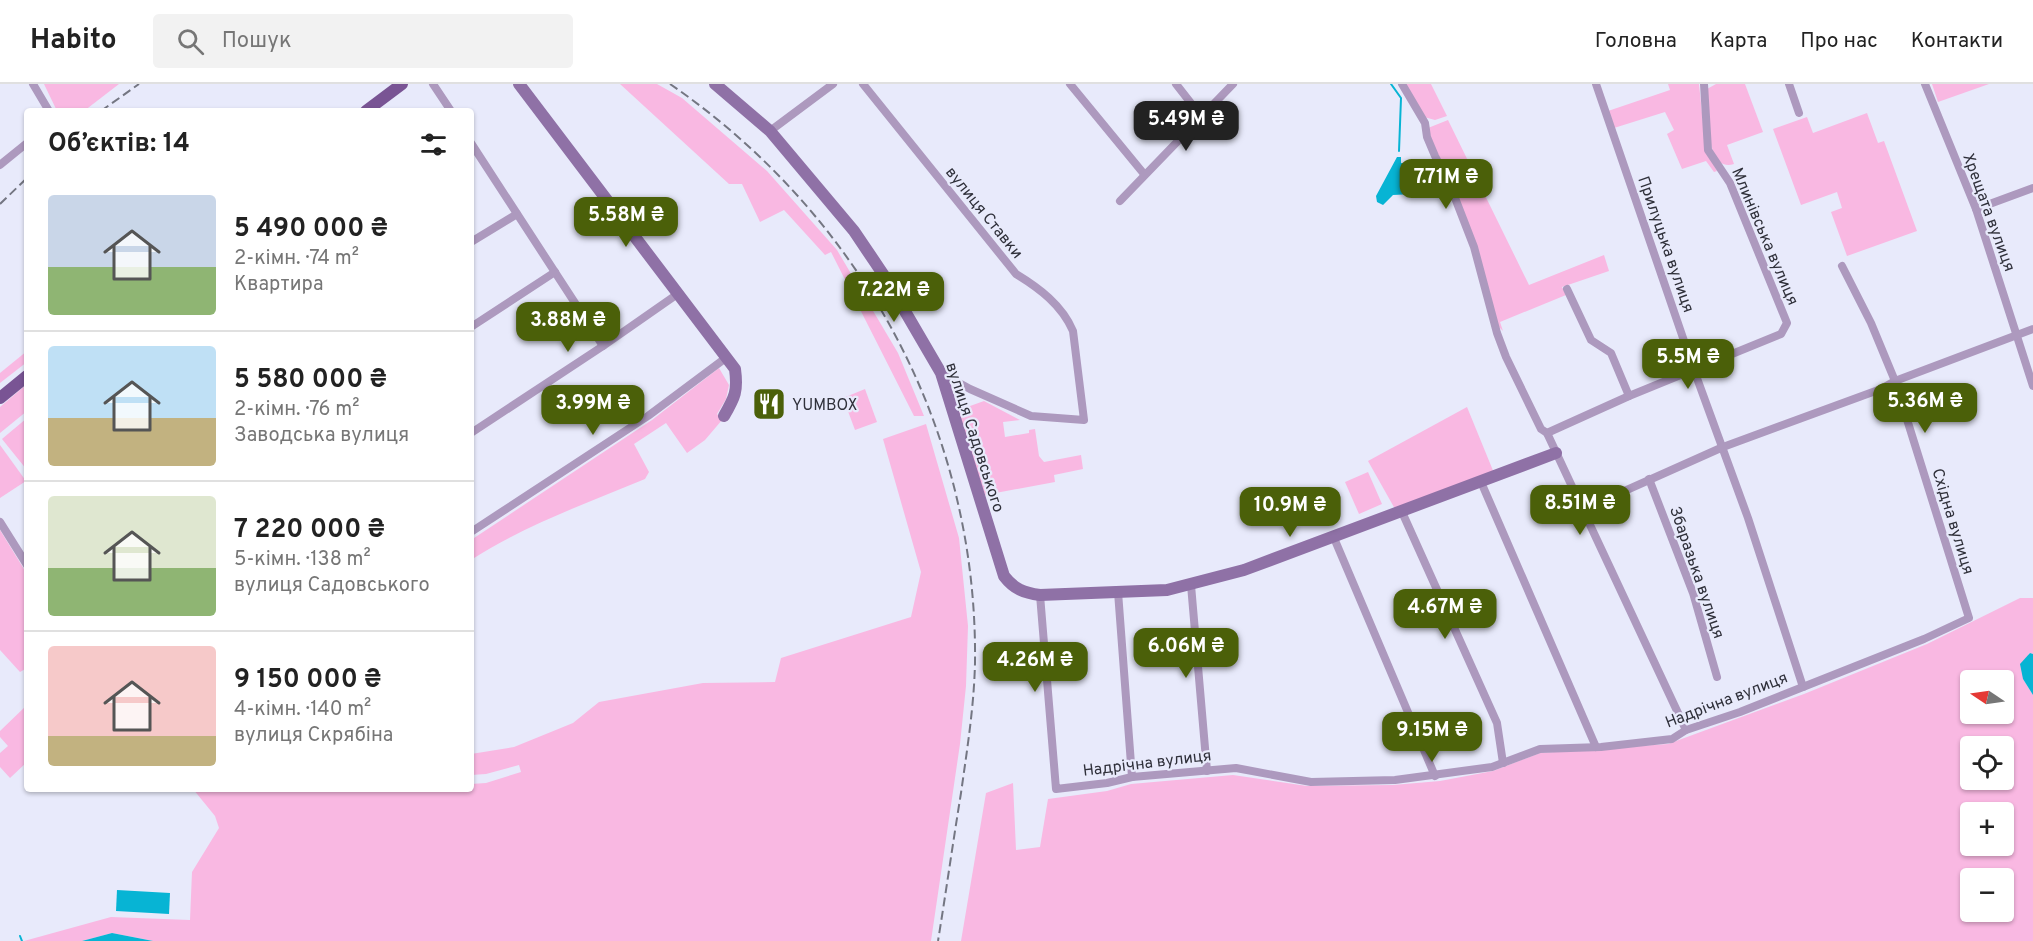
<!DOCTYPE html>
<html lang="uk">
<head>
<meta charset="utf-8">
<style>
	body { margin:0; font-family:Overpass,sans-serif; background:#f2f2f2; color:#222; height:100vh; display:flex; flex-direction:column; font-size:22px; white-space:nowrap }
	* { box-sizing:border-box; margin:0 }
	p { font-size:20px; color:#767676 }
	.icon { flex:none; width:33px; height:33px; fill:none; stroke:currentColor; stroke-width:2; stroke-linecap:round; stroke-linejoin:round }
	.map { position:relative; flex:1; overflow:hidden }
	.drawer { position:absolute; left:24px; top:24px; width:450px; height:684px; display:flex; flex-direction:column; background:#fff; border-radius:6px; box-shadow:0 2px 4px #0004 }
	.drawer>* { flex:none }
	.needle { width:39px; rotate:283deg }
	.fabs { position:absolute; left:1960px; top:586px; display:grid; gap:12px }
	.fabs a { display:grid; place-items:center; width:54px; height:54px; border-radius:6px; background:#fff; box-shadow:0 2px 4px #0004; font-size:30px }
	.price { position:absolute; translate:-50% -51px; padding:0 14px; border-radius:12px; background:#4b6009; color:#fff; font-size:20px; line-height:39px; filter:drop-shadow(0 2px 3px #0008) }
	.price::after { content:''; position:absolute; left:50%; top:36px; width:18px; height:14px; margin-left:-9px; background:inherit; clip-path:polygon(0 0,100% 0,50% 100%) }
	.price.selected { background:#222; color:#fff }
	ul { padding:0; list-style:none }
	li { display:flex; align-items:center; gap:18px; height:150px; padding:0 24px }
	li+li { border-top:2px solid #e0e0e0 }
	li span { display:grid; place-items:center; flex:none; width:168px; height:120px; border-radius:6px; color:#555 }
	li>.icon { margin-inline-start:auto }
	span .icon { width:72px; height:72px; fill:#fffc; stroke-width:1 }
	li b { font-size:26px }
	h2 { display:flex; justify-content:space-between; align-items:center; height:72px; padding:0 24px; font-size:26px }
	header { display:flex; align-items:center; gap:36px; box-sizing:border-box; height:84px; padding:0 30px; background:#fff; border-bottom:2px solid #e0e0e0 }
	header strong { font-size:28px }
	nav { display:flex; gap:33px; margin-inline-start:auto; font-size:21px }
	.search { width:420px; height:54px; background:#f2f2f2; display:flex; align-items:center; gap:15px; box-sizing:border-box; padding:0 21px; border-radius:6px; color:#767676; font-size:22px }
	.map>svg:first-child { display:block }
</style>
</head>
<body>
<header>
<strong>Habito</strong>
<div class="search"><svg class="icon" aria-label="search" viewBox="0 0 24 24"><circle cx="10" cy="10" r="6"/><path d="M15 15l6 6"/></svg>Пошук</div>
<nav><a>Головна</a><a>Карта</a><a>Про нас</a><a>Контакти</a></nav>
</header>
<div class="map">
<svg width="2033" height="857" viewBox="0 0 2033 857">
	<rect width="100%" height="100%" fill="#e8eafb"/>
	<g fill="#f9b8e2" fill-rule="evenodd">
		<path d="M44 0H119L84 27H57Z"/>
		<path d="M620 0H657L682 14 767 87 837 166 898 269 924 332H914L831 168 825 171 784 126 760 138 742 100H729Z"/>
		<path d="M1405 0H1431L1447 32 1435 36 1424 33Z"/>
		<path d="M1668 0H1699L1706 67 1717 87 1714 88 1706 77 1682 85 1667 50 1674 46 1665 28 1614 44 1608 27 1670 6Z"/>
		<path d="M1716 0H1745L1763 48 1727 61 1734 80C1704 90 1708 23 1707 5Z"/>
		<path d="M1932 0H1989L1938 18Z"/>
		<path d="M1867 29 1878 59 1884 57 1917 147 1847 172 1831 128 1842 124 1837 108 1801 121 1773 45 1807 33 1813 49Z"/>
		<path d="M1448 36 1529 201 1604 171 1609 187 1562 203 1566 211 1500 238 1503 247 1496 240 1476 162 1436 71 1428 44Z"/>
		<path d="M27 267V278L0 299V289Z"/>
		<path d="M719 284 729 301 726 315 717 330 722 336 705 356 687 369 666 339 634 360 649 388 645 395C585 420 525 441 471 476V456L652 336Z"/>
		<path d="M27 300V327L0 349V323Z"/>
		<path d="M865 305 877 338 855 346 843 314Z"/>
		<path d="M984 317 1020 336 1003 338 1005 353 1029 349V346L1035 345 1039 372 1044 378 1081 371 1083 385 1054 391 1055 398 985 411 956 327Z"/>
		<path d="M1467 323 1494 389 1395 425 1368 377Z"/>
		<path d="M27 334V386L2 355Z"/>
		<path d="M926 340 959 454 968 542 966 602 960 660 931 857H153L112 849 82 857H24L111 833 190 836 192 788 219 744 215 732 193 705H471V700L486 699 521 688 519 681 486 690 471 691V670L514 663 573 639 599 618 703 599 775 598 781 574 911 533 921 488 883 355Z"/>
		<path d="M0 361 26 397 0 414Z"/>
		<path d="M1368 388 1382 420 1359 430 1345 398Z"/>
		<path d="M0 446 27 490V584L20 588 0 566Z"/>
		<path d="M2020 514H2033V570L2029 569 2023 595 2033 611V857H961L986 709 1013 699 1016 766 1040 763 1048 715 1107 707 1131 700 1233 691 1307 702 1393 701 1440 697 1493 687 1540 669 1668 660 1804 610 1927 560ZM1971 597H2004V630H1971ZM1971 663H2004V696H1971ZM1971 729H2004V762H1971ZM1971 795H2004V828H1971Z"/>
		<path d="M27 621V678L10 694 0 683V669L8 662 0 653V647Z"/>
	</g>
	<g fill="#07b4d4">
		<path d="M1397 73H1401V79H1410L1418 103 1414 110 1393 111 1383 121 1377 118 1376 112Z"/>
		<path d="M2030 569 2033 570V611L2023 595 2020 580Z"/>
		<path d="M117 806 170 809 169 830 116 827Z"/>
		<path d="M112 849 153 857H82Z"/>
	</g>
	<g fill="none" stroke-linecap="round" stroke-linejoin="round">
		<g stroke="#07b4d4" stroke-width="2">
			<path d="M1391 0 1401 14 1399 67"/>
			<path d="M20 852 22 857"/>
		</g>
		<g stroke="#ad99be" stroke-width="8">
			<path d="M33 0 49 27"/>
			<path d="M433 0 451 27"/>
			<path d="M863 0 1016 190C1039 204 1062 221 1073 247L1084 336 1031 332 970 305 941 289"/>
			<path d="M1070 0 1144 90"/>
			<path d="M1176 0 1201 32"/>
			<path d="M1402 0 1425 39 1427 53 1435 72 1450 101 1474 163 1497 249 1506 273 1541 345 1547 349 1686 646"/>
			<path d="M1596 0 1694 286 1748 434 1803 603"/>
			<path d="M1789 0 1799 29"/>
			<path d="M1925 0 1976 125 2033 302"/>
			<path d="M770 47 833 0"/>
			<path d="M471 59 603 262"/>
			<path d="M0 81 27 59"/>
			<path d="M1120 117 1233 0"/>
			<path d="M1976 125 2033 104"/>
			<path d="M471 158 517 130"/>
			<path d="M1567 205 1591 256 1611 269 1629 312"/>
			<path d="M471 243 555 188"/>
			<path d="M471 349 603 262 679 209"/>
			<path d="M1547 349 1629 312 1781 250 1787 239 1730 99 1708 66 1704 0"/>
			<path d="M1649 395 1693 509 1717 593"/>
			<path d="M1481 398 1596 663"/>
			<path d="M1582 426 1723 363 1881 305 1895 297 2033 245"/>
			<path d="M1402 428 1497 639 1503 679"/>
			<path d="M0 438 27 481"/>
			<path d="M471 448 648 332 727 273"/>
			<path d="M1334 454 1435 692"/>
			<path d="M1191 501 1207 687"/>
			<path d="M1118 508 1132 693"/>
			<path d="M1040 511 1056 705 1107 699 1132 693 1236 684 1311 698 1395 696 1492 683 1540 665 1601 663 1672 655 1686 646 1740 628 1924 555 1969 534 1895 297 1871 239 1842 182"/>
		</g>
		<g stroke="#8f71a6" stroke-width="12">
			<path d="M519 0 735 285C738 307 735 313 724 332"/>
			<path d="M715 0 770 47 854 147 885 193 941 289 1004 492C1014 505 1024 509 1040 511L1167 506 1244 486 1556 369"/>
		</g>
		<g stroke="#795494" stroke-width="12">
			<path d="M366 27 402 0"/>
			<path d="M0 314 27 292"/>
		</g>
		<g stroke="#747682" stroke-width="2" stroke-dasharray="9 4.5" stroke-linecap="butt">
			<path d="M670 0C861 131 978 346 975 579 974 623 967 666 961 709 953 758 946 808 938 857"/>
			<path d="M101 27 139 0"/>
			<path d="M0 120 27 94"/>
		</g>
	</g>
	<defs>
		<g id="restaurant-square" transform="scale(1.725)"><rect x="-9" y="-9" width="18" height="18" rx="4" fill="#4b6009" stroke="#e8eafb"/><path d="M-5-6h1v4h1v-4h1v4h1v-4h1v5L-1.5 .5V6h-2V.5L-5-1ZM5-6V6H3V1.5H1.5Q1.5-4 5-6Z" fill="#fff"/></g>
	</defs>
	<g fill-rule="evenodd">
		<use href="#restaurant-square" x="769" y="320"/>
	</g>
	<g text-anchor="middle" stroke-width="4.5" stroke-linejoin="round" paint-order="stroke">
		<g font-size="16" fill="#2f303a" stroke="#e8eafb">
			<text transform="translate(985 128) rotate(51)" y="6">вулиця Ставки</text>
			<text transform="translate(1990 128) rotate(70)" y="6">Хрещата вулиця</text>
			<text transform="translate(1766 152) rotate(67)" y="6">Млинівська вулиця</text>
			<text transform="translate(1667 160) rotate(71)" y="6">Прилуцька вулиця</text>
			<text transform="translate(976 353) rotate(72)" y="6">вулиця Садовського</text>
			<text transform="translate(1954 437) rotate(73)" y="6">Східна вулиця</text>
			<text transform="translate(1698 488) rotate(71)" y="6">Збаразька вулиця</text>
			<text transform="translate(1726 615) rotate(-21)" y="6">Надрічна вулиця</text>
			<text transform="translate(1147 678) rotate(-7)" y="6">Надрічна вулиця</text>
		</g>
		<g font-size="16" fill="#2f303a" stroke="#e8eafb" text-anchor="start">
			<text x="792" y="326">YUMBOX</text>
		</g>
	</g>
</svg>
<div class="fabs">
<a><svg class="needle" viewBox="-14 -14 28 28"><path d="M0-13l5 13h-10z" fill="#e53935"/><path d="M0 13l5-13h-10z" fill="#767676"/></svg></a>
<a><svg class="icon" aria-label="locate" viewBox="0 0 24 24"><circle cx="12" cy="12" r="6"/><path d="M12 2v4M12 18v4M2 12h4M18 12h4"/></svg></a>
<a>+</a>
<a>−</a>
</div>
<b class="price selected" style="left:1186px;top:68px">5.49M ₴</b>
<b class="price" style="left:1446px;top:126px">7.71M ₴</b>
<b class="price" style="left:626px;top:164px">5.58M ₴</b>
<b class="price" style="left:894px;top:239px">7.22M ₴</b>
<b class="price" style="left:568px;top:269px">3.88M ₴</b>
<b class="price" style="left:1688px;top:306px">5.5M ₴</b>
<b class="price" style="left:1925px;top:350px">5.36M ₴</b>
<b class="price" style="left:593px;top:352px">3.99M ₴</b>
<b class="price" style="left:1580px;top:452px">8.51M ₴</b>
<b class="price" style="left:1290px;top:454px">10.9M ₴</b>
<b class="price" style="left:1445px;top:556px">4.67M ₴</b>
<b class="price" style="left:1186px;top:595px">6.06M ₴</b>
<b class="price" style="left:1035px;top:609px">4.26M ₴</b>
<b class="price" style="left:1432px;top:679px">9.15M ₴</b>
<section class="drawer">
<h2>Об’єктів: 14<svg class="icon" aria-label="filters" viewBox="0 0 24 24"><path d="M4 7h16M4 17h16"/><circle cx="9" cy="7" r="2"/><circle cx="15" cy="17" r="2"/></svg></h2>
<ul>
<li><span style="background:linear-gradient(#c9d6e8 60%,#8fb573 0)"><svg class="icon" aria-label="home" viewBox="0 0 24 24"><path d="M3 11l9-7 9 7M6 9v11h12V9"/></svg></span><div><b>5 490 000 ₴</b><p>2-кімн. · 74 m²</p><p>Квартира</p></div></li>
<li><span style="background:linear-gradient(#bfe0f5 60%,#c2b280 0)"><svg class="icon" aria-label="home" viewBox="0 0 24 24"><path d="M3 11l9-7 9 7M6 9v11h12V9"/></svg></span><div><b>5 580 000 ₴</b><p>2-кімн. · 76 m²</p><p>Заводська вулиця</p></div></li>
<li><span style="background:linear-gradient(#dfe7d0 60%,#8fb573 0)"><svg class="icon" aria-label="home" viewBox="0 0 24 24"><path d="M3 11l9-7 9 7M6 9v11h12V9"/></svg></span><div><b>7 220 000 ₴</b><p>5-кімн. · 138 m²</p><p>вулиця Садовського</p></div></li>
<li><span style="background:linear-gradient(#f6c9c9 75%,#c2b280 0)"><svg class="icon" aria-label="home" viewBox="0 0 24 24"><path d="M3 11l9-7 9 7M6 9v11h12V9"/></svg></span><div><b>9 150 000 ₴</b><p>4-кімн. · 140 m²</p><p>вулиця Скрябіна</p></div></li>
</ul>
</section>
</div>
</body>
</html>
